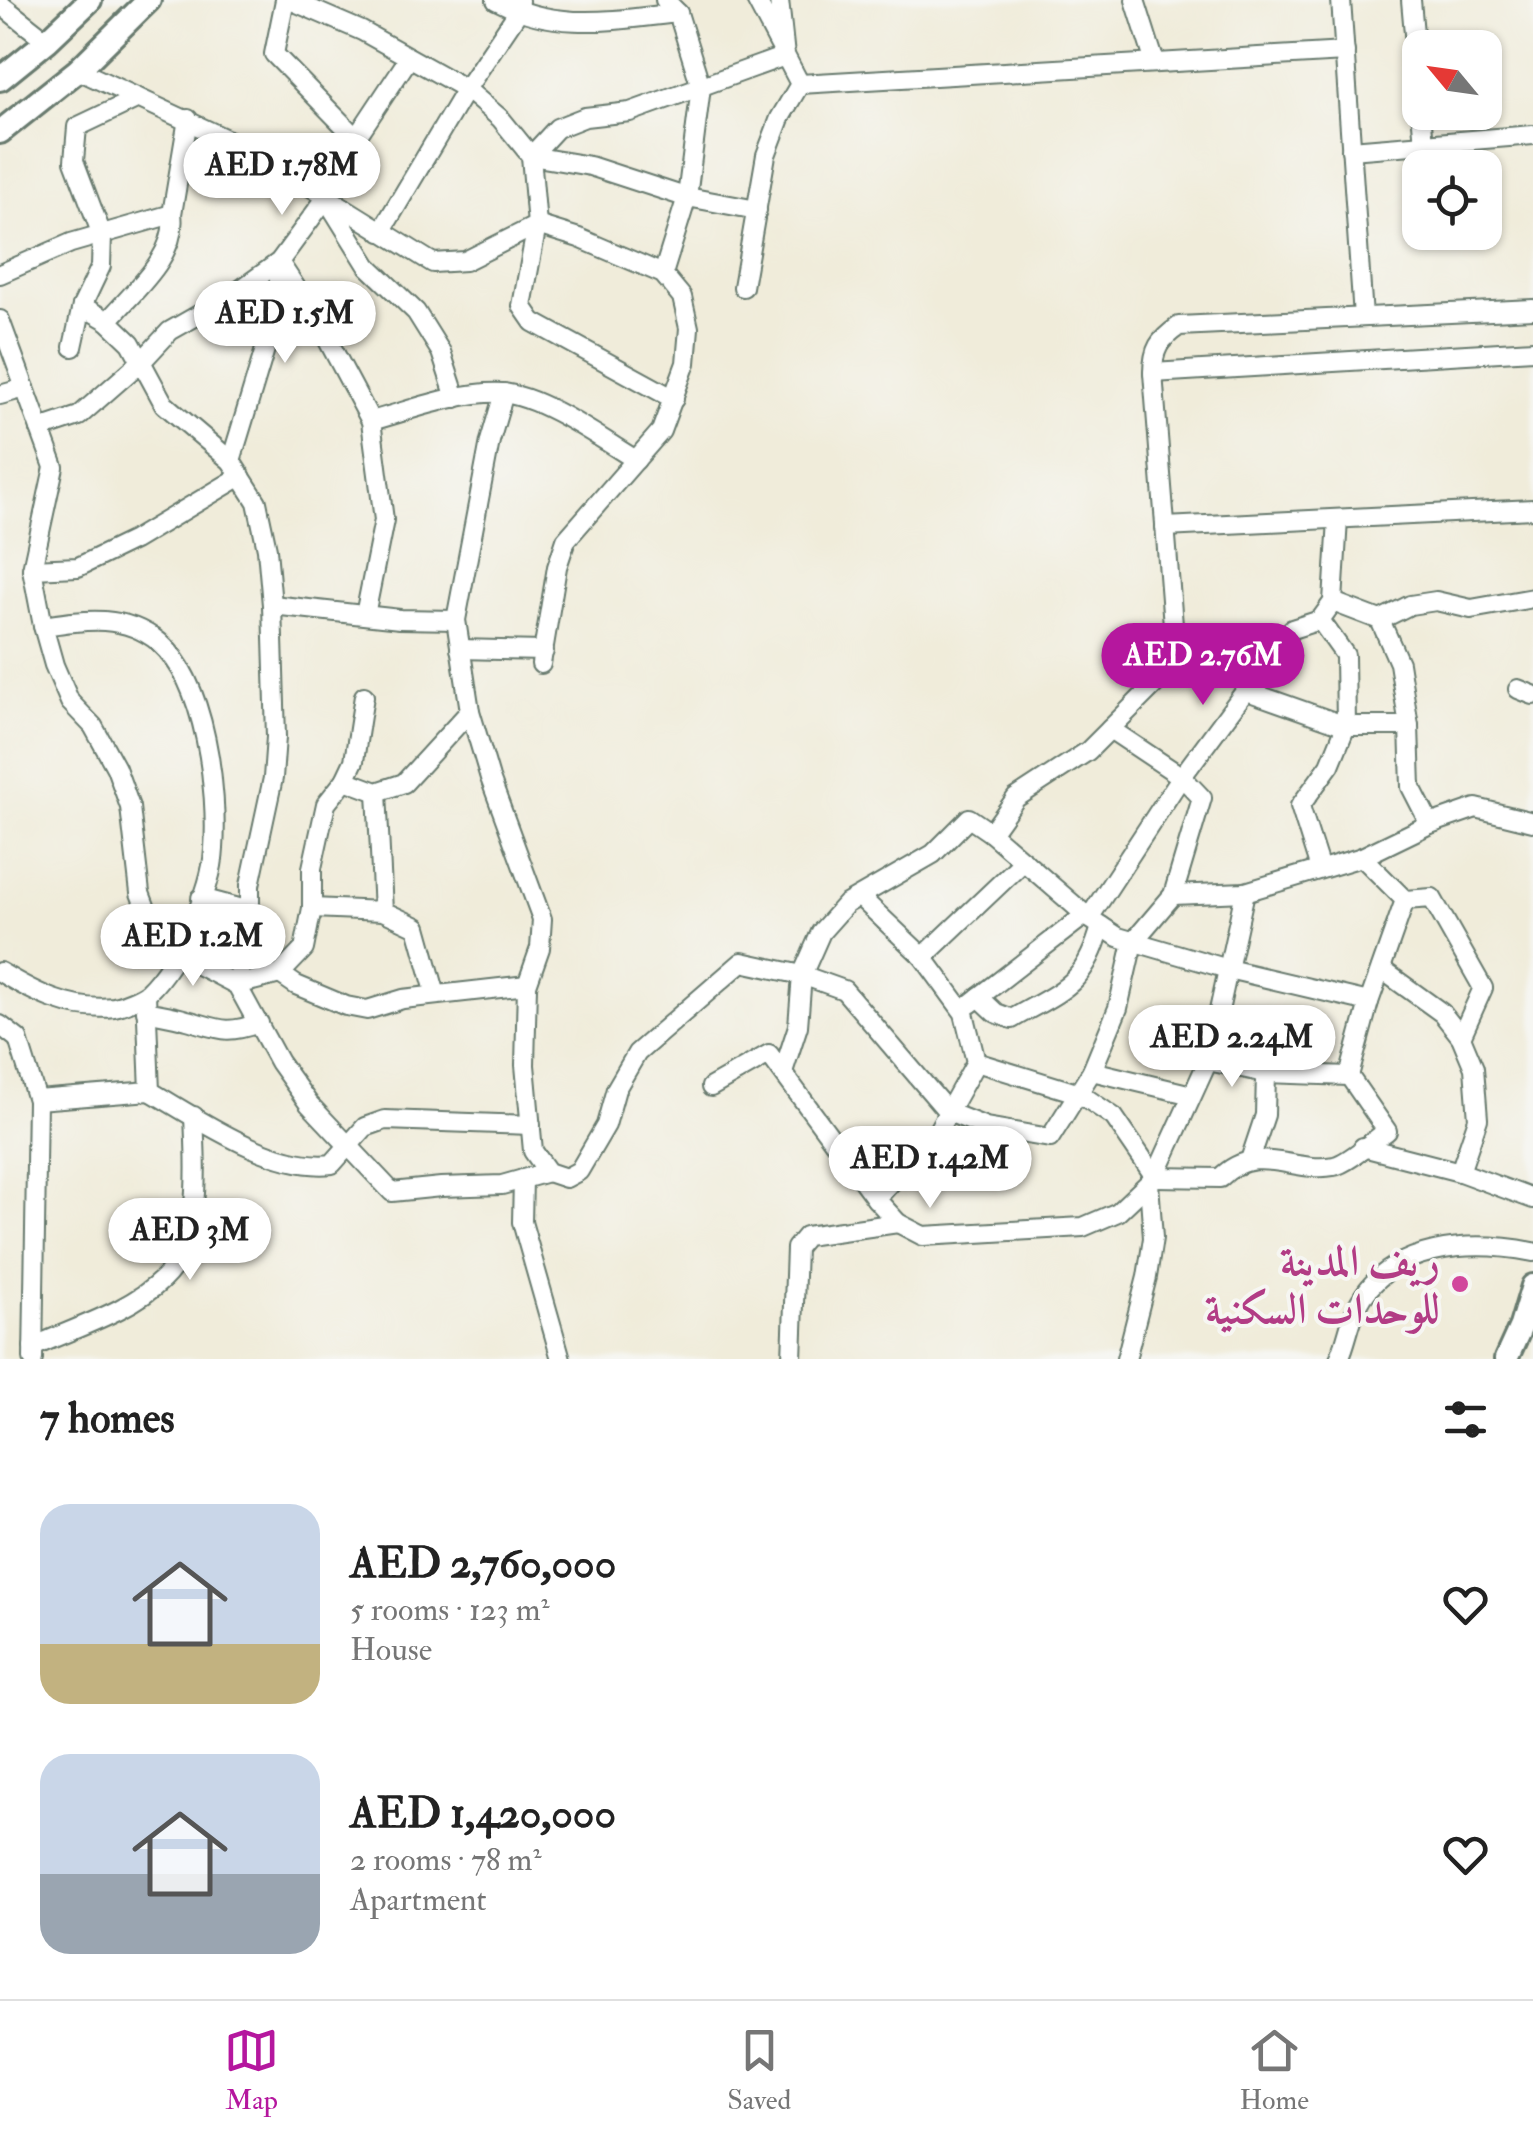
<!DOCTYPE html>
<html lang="en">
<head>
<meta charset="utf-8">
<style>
	body { margin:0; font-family:"IM FELL Double Pica",Amiri,serif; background:#f6f6f6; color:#222; height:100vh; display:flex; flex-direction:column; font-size:38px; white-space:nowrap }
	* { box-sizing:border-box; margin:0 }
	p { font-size:32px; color:#767676 }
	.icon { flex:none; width:55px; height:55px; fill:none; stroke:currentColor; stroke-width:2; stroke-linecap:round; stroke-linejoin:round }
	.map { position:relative; height:1359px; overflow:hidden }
	.panel { display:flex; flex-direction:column; background:#fff; flex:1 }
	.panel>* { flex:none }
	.needle { width:65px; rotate:299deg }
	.tools { position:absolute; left:1402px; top:30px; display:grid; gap:20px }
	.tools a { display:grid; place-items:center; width:100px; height:100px; border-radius:20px; background:#fff; box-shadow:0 2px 8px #0004; font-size:50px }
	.price { position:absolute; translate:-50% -85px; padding:0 22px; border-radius:35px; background:#fff; color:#222; font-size:32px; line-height:65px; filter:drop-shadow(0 2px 5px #0008) }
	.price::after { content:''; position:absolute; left:50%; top:60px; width:30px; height:22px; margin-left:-15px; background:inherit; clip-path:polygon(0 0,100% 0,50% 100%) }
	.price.current { background:#b5179e; color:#fff }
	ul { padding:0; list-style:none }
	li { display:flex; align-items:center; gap:30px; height:250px; padding:0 40px }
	li span { display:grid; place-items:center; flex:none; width:280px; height:200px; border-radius:30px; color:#555 }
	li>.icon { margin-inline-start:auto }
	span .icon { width:120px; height:120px; fill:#fffc; stroke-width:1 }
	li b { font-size:42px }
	h2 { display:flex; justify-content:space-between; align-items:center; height:120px; padding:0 40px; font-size:42px }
	.menu { display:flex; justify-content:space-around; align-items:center; height:140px; border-top:2px solid #e0e0e0; background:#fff; font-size:28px; color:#767676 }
	.menu a { display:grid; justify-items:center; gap:5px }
	.menu .current { color:#b5179e }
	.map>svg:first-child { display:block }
</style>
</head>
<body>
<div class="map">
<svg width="1533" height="1359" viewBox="0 0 1533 1359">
	<rect width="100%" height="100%" fill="#f6f6f2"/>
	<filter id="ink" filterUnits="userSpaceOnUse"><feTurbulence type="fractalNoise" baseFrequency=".01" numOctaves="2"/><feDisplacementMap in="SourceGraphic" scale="20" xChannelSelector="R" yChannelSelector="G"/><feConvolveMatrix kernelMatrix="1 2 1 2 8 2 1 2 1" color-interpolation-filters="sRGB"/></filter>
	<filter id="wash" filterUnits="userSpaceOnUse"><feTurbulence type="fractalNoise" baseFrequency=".0048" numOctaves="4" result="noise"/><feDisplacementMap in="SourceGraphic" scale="40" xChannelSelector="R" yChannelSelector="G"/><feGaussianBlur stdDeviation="2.25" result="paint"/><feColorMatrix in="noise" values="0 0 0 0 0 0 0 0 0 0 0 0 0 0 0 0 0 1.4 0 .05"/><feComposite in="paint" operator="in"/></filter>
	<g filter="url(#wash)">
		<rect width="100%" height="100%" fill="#f0ecda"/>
	</g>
	<g filter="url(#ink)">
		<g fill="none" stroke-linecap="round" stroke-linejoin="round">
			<g stroke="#687a6e" stroke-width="22">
				<g id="minor">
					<path d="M285 0 274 54 356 138"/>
					<path d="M290 0 362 31 466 89 501 119 531 156 537 225 522 306 533 322 674 399"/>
					<path d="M496 0C556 32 613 20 678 13"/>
					<path d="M1135 0 1155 63"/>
					<path d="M1341 0 1363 317"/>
					<path d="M1411 0 1420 101"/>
					<path d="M0 4 47 41"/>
					<path d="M78 70 256 153 433 263 465 261 537 225 579 238 663 274 682 297 689 328 686 363 661 431 566 540 557 567 541 664"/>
					<path d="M800 84 1345 52"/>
					<path d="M1421 112 1424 144"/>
					<path d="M1351 150 1533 135"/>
					<path d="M531 156 557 128 585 117 630 112 785 56 779 0"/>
					<path d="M531 156 590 166 682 196 757 210"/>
					<path d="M327 200 368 266 416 312 441 352 456 398"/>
					<path d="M381 232 466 89 518 12 519 0"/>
					<path d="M279 262 316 318 371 421 384 520 365 615"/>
					<path d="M0 274 71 243 172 214 188 119"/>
					<path d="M663 274 687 197 701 87 678 13 665 0"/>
					<path d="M743 287 766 155 780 118 800 84 756 0"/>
					<path d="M82 306 108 321 131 343 164 404 231 461 257 502 267 549 272 605 276 737 273 778 250 885V911L237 985 280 974 304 949 312 908V868L326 804 345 780 354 761 364 696"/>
					<path d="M0 320 54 467 32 569 43 626 54 665 70 702 93 726 116 768 130 807 140 893 156 935 177 954 237 985 279 1062 309 1104 392 1192 441 1187 502 1185 548 1172"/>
					<path d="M108 321C133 291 178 256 172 214"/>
					<path d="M73 347 82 306 101 266 102 235 74 161 77 127 138 98"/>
					<path d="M1153 373 1533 350"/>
					<path d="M504 393 490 441 456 620 470 711 490 778 542 919 540 948 527 985 525 1065 533 1151 548 1172 566 1178 579 1171 606 1125 616 1089 637 1053 742 962 802 975 844 990 948 1112 986 1127 1050 1138 1092 1071 1118 1008 1133 942 1173 895 1202 798 1182 777 1110 729"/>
					<path d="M0 395 25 388"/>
					<path d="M371 421C412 410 459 391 502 393 542 396 601 439 636 460"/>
					<path d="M40 429 79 416 143 360 170 331 230 297 279 262 326 198 356 138 409 58"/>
					<path d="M231 461 279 303V263"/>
					<path d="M1165 527 1533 509"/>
					<path d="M32 569 78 567 134 540 241 476"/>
					<path d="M1333 602 1380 620 1399 663 1409 726 1411 787 1430 824"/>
					<path d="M272 605 400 619 456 620"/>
					<path d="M1320 620 1345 655 1346 726 1330 765 1300 806 1320 869"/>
					<path d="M1380 620 1410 605 1436 601 1471 609 1533 598"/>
					<path d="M460 649 544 651"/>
					<path d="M1518 689 1533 695"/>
					<path d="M1247 691 1346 726H1409"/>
					<path d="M345 780 377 792 404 783 470 711"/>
					<path d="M377 792 383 911"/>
					<path d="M991 833 1016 798 1088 751 1176 663 1153 373C1153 349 1159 340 1179 326L1533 309"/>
					<path d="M1173 895 1245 892 1362 857 1430 824 1476 808 1533 822"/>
					<path d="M860 897 923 957 964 1013 976 1062 937 1132 876 1199"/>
					<path d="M201 898 250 911"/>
					<path d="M1405 900 1432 898 1483 988 1461 1037"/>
					<path d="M312 908 383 911 417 927 436 995"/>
					<path d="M1089 918 1178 782 1277 648 1292 629 1320 620 1333 602 1338 519"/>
					<path d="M923 957 1024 861"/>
					<path d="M1381 969 1442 1013 1461 1037 1474 1068 1478 1119 1460 1172"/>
					<path d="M0 972C35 993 71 1012 114 1007 123 1005 141 998 148 992 178 963 212 891 214 849 218 791 206 682 159 642 124 613 83 620 43 626"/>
					<path d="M280 974 296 985 346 1006 367 1010 403 999 527 985"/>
					<path d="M146 994 150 1091C200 1120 273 1171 332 1164L365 1127 385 1120 531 1125"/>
					<path d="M979 997 996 1013 1012 1019C1062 990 1085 986 1101 926"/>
					<path d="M970 1004 1085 915"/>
					<path d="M146 1011C160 1014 174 1016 187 1020 220 1029 225 1035 259 1023"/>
					<path d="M0 1025 18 1039 37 1100 33 1359"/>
					<path d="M1208 1061 1266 1073 1349 1076 1369 1002 1405 900 1362 857"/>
					<path d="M976 1062 1080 1094 1114 1117 1155 1177"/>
					<path d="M1092 1071 1192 1095"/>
					<path d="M783 1072 798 1026 802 975 821 932 846 904 933 854 969 818 991 833 1089 918 1118 937 1228 969 1369 1002"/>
					<path d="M711 1087 769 1054 876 1199 898 1223 923 1236 1083 1227 1118 1212 1155 1177 1208 1061 1245 892"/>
					<path d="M37 1100 150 1091"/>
					<path d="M1363 1147 1460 1172 1533 1199"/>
					<path d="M1250 1160 1265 1115 1266 1073"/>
					<path d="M1155 1177 1220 1178C1257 1141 1293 1174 1334 1166 1347 1164 1375 1139 1387 1131L1349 1076"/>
					<path d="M523 1179 522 1222 561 1359"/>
					<path d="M33 1347C76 1327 129 1312 163 1279 203 1241 196 1167 194 1116"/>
					<path d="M792 1359 796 1248 806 1236 898 1223"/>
					<path d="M1126 1359 1147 1277 1153 1238 1149 1183"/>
					<path d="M1339 1359C1347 1342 1349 1323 1357 1307 1389 1243 1472 1240 1533 1252"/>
				</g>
			</g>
			<g stroke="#687a6e" stroke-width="28">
				<g id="major">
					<path d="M0 79 47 41 90 0"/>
					<path d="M0 132 78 70 149 0"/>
					<path d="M1506 1359 1521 1326 1533 1286"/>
				</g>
			</g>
			<use href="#minor" stroke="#fff" stroke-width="18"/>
			<use href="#major" stroke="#fff" stroke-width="22"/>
		</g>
	</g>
	<circle fill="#d1479c" stroke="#f6f6f2" stroke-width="4" cx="1460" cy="1284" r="10"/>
	<g text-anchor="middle" stroke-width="8" stroke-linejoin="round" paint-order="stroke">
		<g font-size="42" font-weight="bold" fill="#b23c85" stroke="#f6f6f2" text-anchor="end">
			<text x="1440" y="1275">ريف المدينة<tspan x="1440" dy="48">للوحدات السكنية</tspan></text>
		</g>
	</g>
</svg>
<div class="tools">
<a><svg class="needle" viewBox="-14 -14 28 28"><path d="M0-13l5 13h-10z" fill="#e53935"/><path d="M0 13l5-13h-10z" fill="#767676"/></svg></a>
<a><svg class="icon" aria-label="locate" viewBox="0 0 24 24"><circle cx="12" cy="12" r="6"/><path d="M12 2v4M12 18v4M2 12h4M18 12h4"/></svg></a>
</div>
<b class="price" style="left:282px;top:218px">AED 1.78M</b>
<b class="price" style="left:285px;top:366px">AED 1.5M</b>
<b class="price current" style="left:1203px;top:708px">AED 2.76M</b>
<b class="price" style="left:193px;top:989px">AED 1.2M</b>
<b class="price" style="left:1232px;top:1090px">AED 2.24M</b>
<b class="price" style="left:930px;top:1211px">AED 1.42M</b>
<b class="price" style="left:190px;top:1283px">AED 3M</b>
</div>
<section class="panel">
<h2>7 homes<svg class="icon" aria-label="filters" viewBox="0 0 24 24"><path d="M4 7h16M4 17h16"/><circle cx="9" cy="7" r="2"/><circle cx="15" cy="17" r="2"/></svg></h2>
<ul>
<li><span style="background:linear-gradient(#c9d6e8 70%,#c2b280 0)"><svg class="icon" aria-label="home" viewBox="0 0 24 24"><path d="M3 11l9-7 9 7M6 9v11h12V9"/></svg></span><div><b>AED 2,760,000</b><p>5 rooms · 123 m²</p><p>House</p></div><svg class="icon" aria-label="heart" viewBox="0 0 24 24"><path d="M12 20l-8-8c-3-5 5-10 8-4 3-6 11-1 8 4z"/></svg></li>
<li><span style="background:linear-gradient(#c9d6e8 60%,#9aa5b1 0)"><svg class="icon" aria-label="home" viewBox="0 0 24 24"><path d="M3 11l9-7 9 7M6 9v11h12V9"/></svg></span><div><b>AED 1,420,000</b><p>2 rooms · 78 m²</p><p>Apartment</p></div><svg class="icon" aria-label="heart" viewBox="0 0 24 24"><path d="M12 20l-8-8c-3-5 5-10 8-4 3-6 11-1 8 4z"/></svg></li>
</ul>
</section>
<nav class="menu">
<a class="current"><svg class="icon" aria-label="map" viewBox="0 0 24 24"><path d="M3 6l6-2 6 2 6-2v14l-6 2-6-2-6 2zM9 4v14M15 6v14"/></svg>Map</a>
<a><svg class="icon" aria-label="saved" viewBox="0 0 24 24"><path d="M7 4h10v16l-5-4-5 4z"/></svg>Saved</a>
<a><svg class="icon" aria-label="home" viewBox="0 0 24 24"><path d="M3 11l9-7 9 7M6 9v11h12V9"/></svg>Home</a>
</nav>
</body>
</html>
